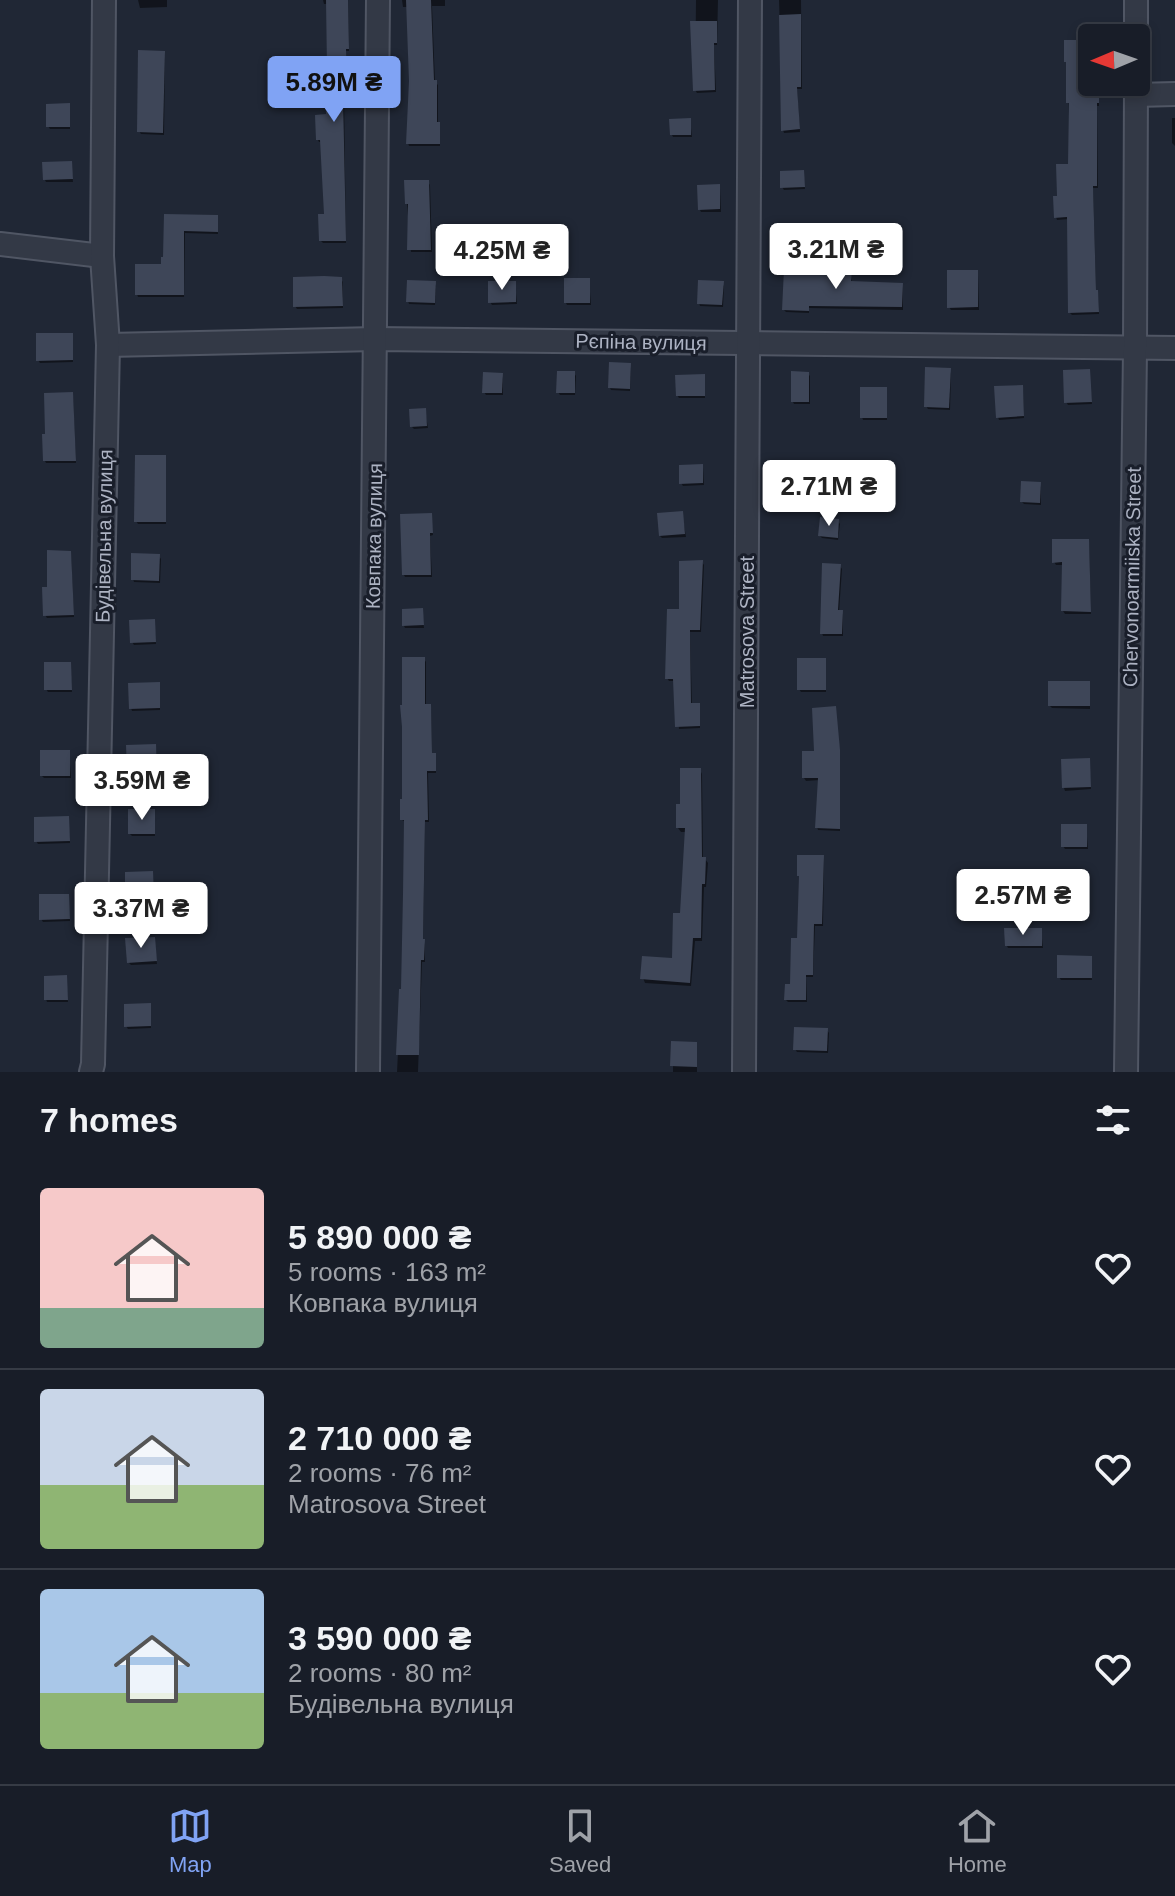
<!DOCTYPE html>
<html lang="en">
<head>
<meta charset="utf-8">
<style>
	body { margin:0; font-family:Arial,sans-serif; background:#252a34; color:#f1f3f6; height:100vh; display:flex; flex-direction:column; font-size:30px; white-space:nowrap }
	* { box-sizing:border-box; margin:0 }
	p { font-size:26px; color:#9fa2a8 }
	.icon { flex:none; width:44px; height:44px; fill:none; stroke:currentColor; stroke-width:2; stroke-linecap:round; stroke-linejoin:round }
	.map { position:relative; height:1072px; overflow:hidden }
	.drawer { display:flex; flex-direction:column; background:#181d28; flex:1 }
	.drawer>* { flex:none }
	.needle { width:52px; rotate:268deg }
	.controls { position:absolute; left:1078px; top:24px; display:grid; gap:16px }
	.controls a { display:grid; place-items:center; width:72px; height:72px; border-radius:8px; background:#181d28; box-shadow:0 4px 12px #0003,0 0 0 2px #363b45; font-size:40px }
	.price { position:absolute; translate:-50% -68px; padding:0 18px; border-radius:8px; background:#fff; color:#222; font-size:26px; line-height:52px; filter:drop-shadow(0 2px 4px #0008) }
	.price::after { content:''; position:absolute; left:50%; top:48px; width:24px; height:18px; margin-left:-12px; background:inherit; clip-path:polygon(0 0,100% 0,50% 100%) }
	.price.selected { background:#80a3f4; color:#111 }
	ul { padding:0; list-style:none }
	li { display:flex; align-items:center; gap:24px; height:200px; padding:0 40px }
	li+li { border-top:2px solid #363b45 }
	li span { display:grid; place-items:center; flex:none; width:224px; height:160px; border-radius:8px; color:#555 }
	li>.icon { margin-inline-start:auto }
	span .icon { width:96px; height:96px; fill:#fffc; stroke-width:1 }
	li b { font-size:34px }
	h2 { display:flex; justify-content:space-between; align-items:center; height:96px; padding:0 40px; font-size:34px }
	.tab-bar { display:flex; justify-content:space-around; align-items:center; height:112px; border-top:2px solid #363b45; background:#181d28; font-size:22px; color:#9fa2a8 }
	.tab-bar a { display:grid; justify-items:center; gap:4px }
	.tab-bar .selected { color:#80a3f4 }
	.map>svg:first-child { display:block }
</style>
</head>
<body>
<div class="map">
<svg width="1175" height="1072" viewBox="0 0 1175 1072">
	<rect width="100%" height="100%" fill="#202735"/>
	<g fill="#0007">
		<path d="M138 0H167V7L140 8Z"/>
		<path d="M323 0H348L349 51H346L348 96H344L346 243H323L321 241 326 216 323 142H319L318 140 329 116V70L328 4H324Z"/>
		<path d="M402 0H445V6H432L435 82 438 85V124L440 127V146H409L408 143 411 81 409 7H403Z"/>
		<path d="M696 0H718L717 45H714L716 92 697 93 695 90Z"/>
		<path d="M779 0H801L802 89H797L800 132 784 133 783 130Z"/>
		<path d="M1092 42V82H1096L1099 88V106H1097L1098 188H1093L1096 291 1098 294 1099 314 1072 315 1070 313 1069 219 1057 220 1056 217 1059 198 1070 166 1068 65 1066 61Z"/>
		<path d="M164 53 165 55 164 135 141 134 139 131Z"/>
		<path d="M70 108V129H50L48 126Z"/>
		<path d="M1172 118H1175V146L1172 143Z"/>
		<path d="M690 120 692 137H673L672 135Z"/>
		<path d="M71 163 73 182H46L45 180Z"/>
		<path d="M803 173 805 189 784 190 782 187Z"/>
		<path d="M428 182 430 185 432 252H411L407 204Z"/>
		<path d="M720 189 721 212H701L700 210Z"/>
		<path d="M166 216 217 217 218 234 185 233 184 297H138L137 294 163 266Z"/>
		<path d="M850 272 852 283 902 285 903 287V310L809 308V313L786 312 784 310Z"/>
		<path d="M977 272 978 275 979 310H951L949 307Z"/>
		<path d="M341 279 343 282V308L297 309 295 306Z"/>
		<path d="M589 280 591 305H567L566 303Z"/>
		<path d="M434 283 436 286 435 305 409 304 408 301Z"/>
		<path d="M515 283 517 304 492 305 490 302Z"/>
		<path d="M722 283 724 286 723 307 700 306 699 303Z"/>
		<path d="M71 335 73 362 40 363 38 360Z"/>
		<path d="M630 365 631 368 630 391 611 390 610 388Z"/>
		<path d="M950 370 951 373 950 410 928 409 926 406Z"/>
		<path d="M1089 371 1092 404 1068 405 1066 402Z"/>
		<path d="M574 373 576 376 575 395H560L558 392Z"/>
		<path d="M808 374 810 376V404H794L793 402Z"/>
		<path d="M502 375 503 377V395H486L484 392Z"/>
		<path d="M704 376 705 398H679L677 395Z"/>
		<path d="M886 389 887 392V420H863L862 417Z"/>
		<path d="M1023 389 1024 418 999 420 998 417Z"/>
		<path d="M73 397 76 463H46L45 461Z"/>
		<path d="M425 410 428 428 414 429 412 427Z"/>
		<path d="M165 457 166 460V524H138L136 521Z"/>
		<path d="M703 468 704 485 683 486 681 483Z"/>
		<path d="M838 469 840 472 839 488 824 487 822 484Z"/>
		<path d="M1040 484 1041 487V505L1024 504 1022 502Z"/>
		<path d="M682 513 686 537 662 538 660 536Z"/>
		<path d="M431 516 433 535 430 536 432 577H405L404 575Z"/>
		<path d="M838 521 840 524 838 540 822 538 820 536Z"/>
		<path d="M1088 541 1089 544 1091 614H1065L1063 611 1064 565H1056L1054 562Z"/>
		<path d="M70 553 71 555 74 617 47 618 45 615 49 588Z"/>
		<path d="M159 556 161 559 160 583 134 582 133 579Z"/>
		<path d="M702 562 704 565 701 632H690L692 705H698L700 708V728L679 729 675 681H669L667 678 681 611Z"/>
		<path d="M840 566 842 569 839 612 843 614V636H823L822 633Z"/>
		<path d="M422 610 424 628H405L404 626Z"/>
		<path d="M154 621 156 644 134 645 132 642Z"/>
		<path d="M424 659 426 662V706H430L431 709 432 755 436 758V773H428L429 822H425L423 940 425 944V962H422L418 1072H397L401 991H403L406 822 402 820Z"/>
		<path d="M825 660 826 663V692H801L799 689Z"/>
		<path d="M70 664 72 692H48L46 689Z"/>
		<path d="M1089 683 1090 686V709L1052 708 1050 706Z"/>
		<path d="M160 687V710L132 711 131 708Z"/>
		<path d="M835 709 840 755V831L818 830 817 827 820 780 806 781 804 778Z"/>
		<path d="M156 749 157 772 131 773 129 770Z"/>
		<path d="M69 752 71 778H44L42 776Z"/>
		<path d="M1089 760 1091 789 1065 791 1064 788Z"/>
		<path d="M700 770 702 774 703 859H705L708 863 706 887H704L702 941H695L691 986 645 983 643 978 674 960 682 915 687 832H681L678 828 682 806Z"/>
		<path d="M154 811 155 836H132L130 834Z"/>
		<path d="M68 818 70 843 38 844 36 841Z"/>
		<path d="M1086 826 1088 849H1065L1063 846Z"/>
		<path d="M823 857 824 860 823 926H815L813 977H806L807 1002H788L786 1000 792 986 799 940 800 879 799 876Z"/>
		<path d="M152 873 154 898 129 899 127 896Z"/>
		<path d="M1068 874 1070 898 1036 899 1034 896Z"/>
		<path d="M68 896 70 921 43 922 41 919Z"/>
		<path d="M1041 930 1043 948H1008L1007 946Z"/>
		<path d="M154 939 157 964 131 965 129 963Z"/>
		<path d="M1090 958 1092 980H1061L1059 977Z"/>
		<path d="M66 977 68 1002H47L46 999Z"/>
		<path d="M150 1005 151 1028 128 1029 126 1026Z"/>
		<path d="M827 1030 829 1033 828 1053 797 1052 795 1049Z"/>
		<path d="M673 1043 696 1044 697 1046V1072H673Z"/>
	</g>
	<g fill="#3e4658">
		<path d="M326 0H348L349 49H346L348 94H343L346 241H319L318 214H324L320 140H316L315 115 326 114 324 68H327Z"/>
		<path d="M406 0H431L434 80H437V122H440V144H406L409 81Z"/>
		<path d="M801 14V87H797L800 129 781 131 779 15Z"/>
		<path d="M690 21H717V43H714L715 90 693 91Z"/>
		<path d="M1064 40H1092V84H1099V103H1097V186H1093L1096 290H1098L1099 312 1068 313 1067 217 1054 218 1053 196H1057L1056 164H1068L1069 103H1066V62H1064Z"/>
		<path d="M138 50 165 51 163 133 137 132Z"/>
		<path d="M70 103V127H46V104Z"/>
		<path d="M691 118V135H670L669 119Z"/>
		<path d="M72 161 73 179 43 180 42 162Z"/>
		<path d="M804 170 805 187 780 188V171Z"/>
		<path d="M404 180H429L431 250H407L408 204H405Z"/>
		<path d="M720 184V209L698 210 697 185Z"/>
		<path d="M164 214 218 215V232L184 231V295H135V264H161V257H163Z"/>
		<path d="M784 269 852 270 851 281 903 283 902 307 809 306V311L782 310Z"/>
		<path d="M947 270H978V307L947 308Z"/>
		<path d="M324 276 342 277 343 306 293 307V277Z"/>
		<rect x="564" y="278" width="26" height="25"/>
		<path d="M407 280 436 281 435 303 406 302Z"/>
		<path d="M698 280 724 281 722 305 697 304Z"/>
		<path d="M488 281H516V302L488 303Z"/>
		<path d="M36 333H73V360L36 361Z"/>
		<path d="M609 362 631 363 630 389 608 388Z"/>
		<path d="M925 367 951 368 949 408 924 407Z"/>
		<path d="M1090 369 1092 402 1064 403 1063 370Z"/>
		<path d="M557 371H575V393H556Z"/>
		<path d="M791 371 809 372V402H791Z"/>
		<path d="M483 372 503 373 502 393H482Z"/>
		<path d="M705 374V396H676L675 375Z"/>
		<path d="M1023 385 1024 416 996 418 994 386Z"/>
		<rect x="860" y="387" width="27" height="31"/>
		<path d="M73 392 76 461H43L42 434H45L44 393Z"/>
		<path d="M426 408 427 426 410 427 409 409Z"/>
		<path d="M135 455H166V522H134Z"/>
		<path d="M703 464V483L679 484V465Z"/>
		<path d="M821 466 839 467V486L820 485Z"/>
		<path d="M1021 481 1041 482 1040 503 1020 502Z"/>
		<path d="M683 511 685 534 659 536 657 513Z"/>
		<path d="M432 513 433 533H430L431 575H402L400 514Z"/>
		<path d="M820 517 839 519 838 538 818 536Z"/>
		<path d="M1052 539H1089L1091 612 1061 611 1062 562 1052 563Z"/>
		<path d="M47 550 71 551 74 615 43 616 42 587H47Z"/>
		<path d="M131 553 160 554 159 581 131 580Z"/>
		<path d="M703 560 700 630H690L691 703H700V726L675 727 673 679H665L667 609H679V561Z"/>
		<path d="M822 563 841 564 838 610H843L842 634H820Z"/>
		<path d="M423 608 424 625 402 626V609Z"/>
		<path d="M155 619 156 642 130 643 129 620Z"/>
		<path d="M402 657H425V704H431L432 753H436V771H427L428 820H425L423 939H425L424 960H421L419 1055H396L399 989H401L403 894 404 820H400V799H402V727L400 705H402Z"/>
		<rect x="797" y="658" width="29" height="32"/>
		<path d="M44 662H71L72 690H44Z"/>
		<rect x="1048" y="681" width="42" height="25"/>
		<path d="M160 682V708L129 709 128 683Z"/>
		<path d="M836 706 840 750V829L815 828 818 778H802V751H814L812 708Z"/>
		<path d="M156 744 157 770 127 771 126 745Z"/>
		<rect x="40" y="750" width="30" height="26"/>
		<path d="M1090 758 1091 787 1062 788 1061 759Z"/>
		<path d="M680 768H701L702 857H706L705 884H702L701 938H693L690 983 640 979 642 956 672 958 673 913H680L685 828H676V804H680Z"/>
		<rect x="128" y="809" width="27" height="25"/>
		<path d="M69 816 70 841 34 842V817Z"/>
		<rect x="1061" y="824" width="26" height="23"/>
		<path d="M797 855H824L822 924H814L813 975H806V1000H784L785 984H790L791 938H797L799 876H797Z"/>
		<path d="M153 871 154 896H125V872Z"/>
		<path d="M1069 872V896H1032V873Z"/>
		<path d="M39 894H69L70 919 39 920Z"/>
		<path d="M1004 928H1042V946H1005Z"/>
		<path d="M155 937 157 961 127 963 125 938Z"/>
		<path d="M1057 955 1092 956V978H1057Z"/>
		<path d="M67 975 68 1000H44V976Z"/>
		<path d="M151 1003V1026L124 1027V1004Z"/>
		<path d="M794 1027 828 1028 827 1051 793 1050Z"/>
		<path d="M671 1041 697 1042V1067L670 1066Z"/>
	</g>
	<g fill="none" stroke-linecap="round" stroke-linejoin="round">
		<g stroke="#505664" stroke-width="26">
			<g id="street">
				<path d="M1136 38V0"/>
				<path d="M1136 95 1175 94"/>
				<path d="M0 244 102 256"/>
				<path d="M108 345 376 339 1175 348"/>
				<path d="M91 1072 93 1064 108 345 102 256 104 0"/>
				<path d="M368 1072 378 0"/>
				<path d="M744 1072 750 0"/>
				<path d="M1126 1072 1135 349 1136 82"/>
			</g>
		</g>
		<use href="#street" stroke="#333946" stroke-width="22"/>
	</g>
	<g text-anchor="middle" stroke-width="6" stroke-linejoin="round" paint-order="stroke">
		<g font-size="20" fill="#adb3c3" stroke="#191e2a">
			<text transform="translate(641 342) rotate(1)" y="7">Рєпіна вулиця</text>
			<text transform="translate(104 536) rotate(-89)" y="7">Будівельна вулиця</text>
			<text transform="translate(374 536) rotate(-89)" y="7">Ковпака вулиця</text>
			<text transform="translate(1132 577) rotate(-89)" y="7">Chervonoarmiiska Street</text>
			<text transform="translate(747 632) rotate(-90)" y="7">Matrosova Street</text>
		</g>
	</g>
</svg>
<div class="controls">
<a><svg class="needle" viewBox="-14 -14 28 28"><path d="M0-13l5 13h-10z" fill="#e53935"/><path d="M0 13l5-13h-10z" fill="#9fa2a8"/></svg></a>
</div>
<b class="price selected" style="left:334px;top:124px">5.89M ₴</b>
<b class="price" style="left:836px;top:291px">3.21M ₴</b>
<b class="price" style="left:502px;top:292px">4.25M ₴</b>
<b class="price" style="left:829px;top:528px">2.71M ₴</b>
<b class="price" style="left:142px;top:822px">3.59M ₴</b>
<b class="price" style="left:1023px;top:937px">2.57M ₴</b>
<b class="price" style="left:141px;top:950px">3.37M ₴</b>
</div>
<section class="drawer">
<h2>7 homes<svg class="icon" aria-label="filters" viewBox="0 0 24 24"><path d="M4 7h16M4 17h16"/><circle cx="9" cy="7" r="2"/><circle cx="15" cy="17" r="2"/></svg></h2>
<ul>
<li><span style="background:linear-gradient(#f6c9c9 75%,#7fa58c 0)"><svg class="icon" aria-label="home" viewBox="0 0 24 24"><path d="M3 11l9-7 9 7M6 9v11h12V9"/></svg></span><div><b>5 890 000 ₴</b><p>5 rooms · 163 m²</p><p>Ковпака вулиця</p></div><svg class="icon" aria-label="heart" viewBox="0 0 24 24"><path d="M12 20l-8-8c-3-5 5-10 8-4 3-6 11-1 8 4z"/></svg></li>
<li><span style="background:linear-gradient(#c9d6e8 60%,#8fb573 0)"><svg class="icon" aria-label="home" viewBox="0 0 24 24"><path d="M3 11l9-7 9 7M6 9v11h12V9"/></svg></span><div><b>2 710 000 ₴</b><p>2 rooms · 76 m²</p><p>Matrosova Street</p></div><svg class="icon" aria-label="heart" viewBox="0 0 24 24"><path d="M12 20l-8-8c-3-5 5-10 8-4 3-6 11-1 8 4z"/></svg></li>
<li><span style="background:linear-gradient(#a9c7e8 65%,#8fb573 0)"><svg class="icon" aria-label="home" viewBox="0 0 24 24"><path d="M3 11l9-7 9 7M6 9v11h12V9"/></svg></span><div><b>3 590 000 ₴</b><p>2 rooms · 80 m²</p><p>Будівельна вулиця</p></div><svg class="icon" aria-label="heart" viewBox="0 0 24 24"><path d="M12 20l-8-8c-3-5 5-10 8-4 3-6 11-1 8 4z"/></svg></li>
</ul>
</section>
<nav class="tab-bar">
<a class="selected"><svg class="icon" aria-label="map" viewBox="0 0 24 24"><path d="M3 6l6-2 6 2 6-2v14l-6 2-6-2-6 2zM9 4v14M15 6v14"/></svg>Map</a>
<a><svg class="icon" aria-label="saved" viewBox="0 0 24 24"><path d="M7 4h10v16l-5-4-5 4z"/></svg>Saved</a>
<a><svg class="icon" aria-label="home" viewBox="0 0 24 24"><path d="M3 11l9-7 9 7M6 9v11h12V9"/></svg>Home</a>
</nav>
</body>
</html>
